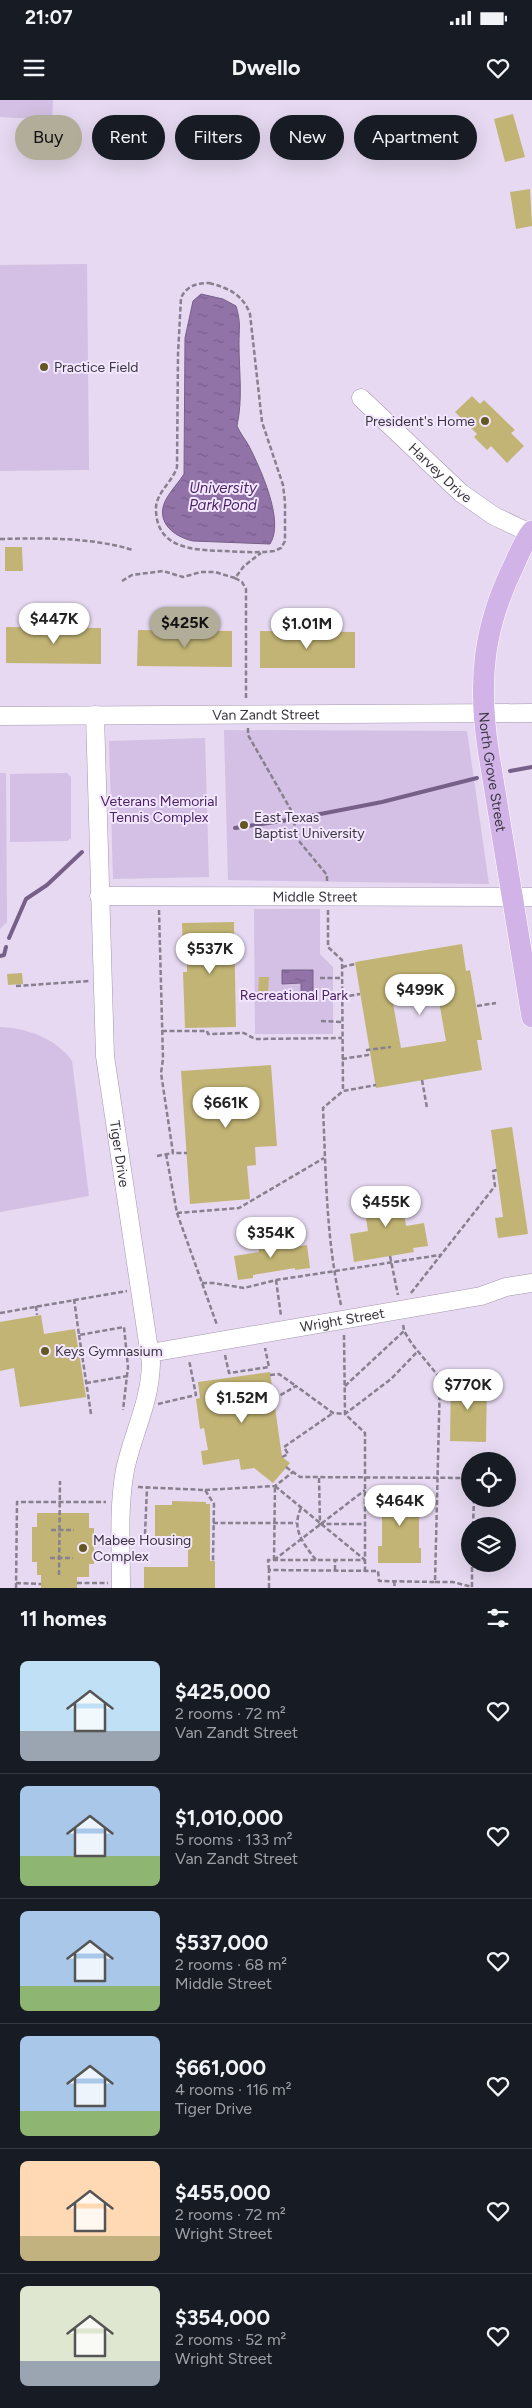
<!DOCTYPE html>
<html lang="en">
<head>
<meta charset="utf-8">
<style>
	body { margin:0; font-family:Figtree,sans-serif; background:#242831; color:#f1f3f6; height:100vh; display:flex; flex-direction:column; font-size:19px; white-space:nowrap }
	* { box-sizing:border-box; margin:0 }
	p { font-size:16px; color:#9ea1a6 }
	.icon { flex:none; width:28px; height:28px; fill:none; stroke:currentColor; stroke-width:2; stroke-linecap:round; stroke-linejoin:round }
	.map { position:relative; height:1488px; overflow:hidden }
	.drawer { display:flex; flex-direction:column; background:#171b24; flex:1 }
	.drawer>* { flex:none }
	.guide { position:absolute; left:15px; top:15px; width:502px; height:45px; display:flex; gap:10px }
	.tools { position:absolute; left:461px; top:1352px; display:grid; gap:10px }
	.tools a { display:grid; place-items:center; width:55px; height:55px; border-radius:50%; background:#171b24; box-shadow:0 5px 20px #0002; font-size:25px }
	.price { position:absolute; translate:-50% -42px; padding:0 11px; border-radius:18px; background:#fff; color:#222; font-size:16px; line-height:32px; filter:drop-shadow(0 1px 2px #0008) }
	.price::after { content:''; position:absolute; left:50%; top:30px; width:15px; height:11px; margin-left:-8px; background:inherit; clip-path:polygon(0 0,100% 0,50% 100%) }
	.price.active { background:#b1ad98; color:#111 }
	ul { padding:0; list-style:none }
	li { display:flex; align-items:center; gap:15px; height:125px; padding:0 20px }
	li+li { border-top:1px solid #363941 }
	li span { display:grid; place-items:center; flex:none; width:140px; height:100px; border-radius:8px; color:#555 }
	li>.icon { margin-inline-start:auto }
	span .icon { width:60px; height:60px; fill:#fffc; stroke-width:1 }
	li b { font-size:21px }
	h2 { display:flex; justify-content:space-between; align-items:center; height:60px; padding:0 20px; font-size:21px }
	.pill { padding:0 18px; border-radius:22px; background:#171b24; box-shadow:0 5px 20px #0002; font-size:18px; line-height:45px }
	.pill.active { background:#b1ad98; color:#111 }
	.status { display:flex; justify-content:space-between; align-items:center; height:35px; padding:0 25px; background:#171b24; direction:ltr }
	.status svg { height:14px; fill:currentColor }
	header { display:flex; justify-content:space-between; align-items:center; height:65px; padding:0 20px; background:#171b24; font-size:22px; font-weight:700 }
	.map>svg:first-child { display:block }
</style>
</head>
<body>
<div class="status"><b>21:07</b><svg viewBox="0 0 49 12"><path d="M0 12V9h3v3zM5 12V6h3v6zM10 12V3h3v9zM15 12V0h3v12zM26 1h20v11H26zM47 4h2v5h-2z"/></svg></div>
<header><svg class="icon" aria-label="menu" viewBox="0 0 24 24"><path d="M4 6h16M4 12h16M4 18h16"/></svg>Dwello<svg class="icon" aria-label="heart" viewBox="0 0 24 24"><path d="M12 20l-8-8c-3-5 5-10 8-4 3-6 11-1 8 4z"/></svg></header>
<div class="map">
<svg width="532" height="1488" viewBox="0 0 532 1488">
	<defs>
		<pattern id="water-ripples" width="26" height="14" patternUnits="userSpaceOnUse" patternTransform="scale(1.25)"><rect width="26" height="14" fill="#9173a8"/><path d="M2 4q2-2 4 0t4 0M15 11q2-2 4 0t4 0" fill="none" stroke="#775f8a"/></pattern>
	</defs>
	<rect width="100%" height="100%" fill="#e6d9f1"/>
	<g fill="#d3c0e4">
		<path d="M0 0H53L52 20 0 17Z"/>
		<path d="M87 164 89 370 0 371V165Z"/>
		<path d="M224 630 467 631 489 784 228 780Z"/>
		<path d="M205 638 209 777 113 779 109 641Z"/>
		<path d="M0 673H6L7 822 0 829Z"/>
		<path d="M67 673 71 677V738L67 741 10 742V674Z"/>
		<path d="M254 809H320V854L333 867V934H255Z"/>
		<path d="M0 927C26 928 56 938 72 961L89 1096 0 1112Z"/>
	</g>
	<g fill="url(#water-ripples)" stroke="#776088">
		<path d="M201 194 223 199 236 206C241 222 239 228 239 244 239 272 243 298 237 326 240 333 245 339 249 346 260 368 285 421 270 444L193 441C171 436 153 419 168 396 173 388 179 382 184 374L185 238 193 201Z"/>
		<path d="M282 870H313V894H301V883L282 884Z"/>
	</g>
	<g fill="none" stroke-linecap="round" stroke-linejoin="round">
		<g stroke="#776088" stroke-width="4">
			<path d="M510 671 532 667"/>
			<path d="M300 718 382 702 477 678"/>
			<path d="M235 728 288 720"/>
			<path d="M9 838 26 799 47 785 82 752"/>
			<path d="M0 856 4 855 6 847"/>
		</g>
	</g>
	<g fill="#c2b474" fill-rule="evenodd">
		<path d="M513 14 525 57 505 62 494 19Z"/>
		<path d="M530 89 532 126 516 129 510 92Z"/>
		<path d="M472 296 480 304 484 300 515 330 511 333 524 346 507 363 491 346 487 350 474 337 477 334 455 312Z"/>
		<path d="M5 447H22L23 471H5Z"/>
		<path d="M6 527 101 528V564L6 563Z"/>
		<path d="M138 530 232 531V567L137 566Z"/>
		<path d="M260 531 355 532V568H260Z"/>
		<path d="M234 822 236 927 185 928 183 872H187V852H183L182 823Z"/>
		<path d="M462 844 466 871 470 870 482 940H477L482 970 376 988 355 862ZM436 884 446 941 401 948 391 892Z"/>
		<path d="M22 873 23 884 8 885 7 874Z"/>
		<path d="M259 877H269L268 893 258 892Z"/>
		<path d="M271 965 277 1046 255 1047 256 1065 247 1066 250 1099 190 1104 181 971Z"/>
		<path d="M512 1027 528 1134 498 1138 495 1118 503 1117 491 1030Z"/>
		<path d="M400 1086 406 1126 424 1123 428 1146 413 1148 414 1152 354 1162 350 1134 368 1131 362 1093Z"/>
		<path d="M281 1137 283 1149 307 1145 310 1168 295 1170V1168L253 1175V1178L238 1180 234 1156 259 1152 257 1140Z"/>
		<path d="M41 1215 44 1234 75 1229 86 1297 20 1307 14 1268 0 1271V1222Z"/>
		<path d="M270 1272 282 1357 290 1363 273 1383 254 1368 241 1370 239 1359 203 1365 201 1351 208 1350 204 1328 200 1329 196 1299 200 1298 198 1282Z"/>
		<path d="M451 1280 487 1281 486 1342 450 1341Z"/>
		<path d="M378 1391H422V1408H419V1448H421V1463H378V1446H382V1408H378Z"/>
		<path d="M172 1401 206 1402V1404H210V1461H215V1488H144V1467H188V1447H172V1436H155V1405H172Z"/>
		<path d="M37 1413H89V1428H94V1464H89V1477H77V1488H41V1475H37V1462H32V1427H37Z"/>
	</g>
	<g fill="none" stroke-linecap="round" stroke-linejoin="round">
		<g stroke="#a497ae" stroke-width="19">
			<g id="minor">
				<path id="s1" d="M361 298 461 393 494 416 530 433"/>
				<path id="s2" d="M95 615 105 956 151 1263C150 1304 133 1332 125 1370 118 1408 121 1449 121 1488"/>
				<path id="s3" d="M0 616 532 613"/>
				<path id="s4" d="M99 796 532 797"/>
				<path id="s5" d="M150 1253 481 1196 506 1187 532 1183"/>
			</g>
		</g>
		<g stroke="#fff" stroke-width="22">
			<g id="major">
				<path id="s6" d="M532 431C524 441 519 454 514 465 483 528 478 581 488 649L532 917"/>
			</g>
		</g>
		<g stroke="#887f8f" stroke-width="2.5" stroke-dasharray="5 2.5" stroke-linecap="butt">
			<path d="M209 183C229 188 243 195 250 214L262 322 283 385 285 402V441L281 448 274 451C257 453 240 452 224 451 193 450 155 449 156 407 157 392 173 381 177 367L178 254 181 198C186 186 197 183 209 183Z"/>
			<path d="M0 439C45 438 90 437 133 450"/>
			<path d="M235 478 242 482 246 489V600"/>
			<path d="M122 481 132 475 163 471 183 477 201 472H215L235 478 244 466 261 453"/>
			<path d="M248 628V635L295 717 294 735 327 775V782"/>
			<path d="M159 810 163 959 161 973 173 1053H187"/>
			<path d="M328 810V847L342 860 343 991"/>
			<path d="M342 867 355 864"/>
			<path d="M320 878H342"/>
			<path d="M16 886 89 881"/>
			<path d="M342 897 360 894"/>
			<path d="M477 906 496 903"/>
			<path d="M321 921 342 922"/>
			<path d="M162 931H207L208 934 244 933 255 939 342 938"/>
			<path d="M342 959 368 955 367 950 391 947"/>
			<path d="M422 980 427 1008"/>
			<path d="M166 1054 177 1113 217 1225"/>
			<path d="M157 1056 173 1053"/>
			<path d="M177 1113 239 1108 324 1058"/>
			<path d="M390 1156 398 1195"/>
			<path d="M276 1180 281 1216"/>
			<path d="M202 1183H213L244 1188 276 1180 440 1155"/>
			<path d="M411 1193 495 1086 493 1071 497 1070"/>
			<path d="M74 1199 79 1235 124 1227 128 1267 123 1310"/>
			<path d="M341 1205C326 1140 326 1074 323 1008L343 991 376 985"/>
			<path d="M36 1206 37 1215"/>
			<path d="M0 1213 127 1191"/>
			<path d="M79 1235 91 1314"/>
			<path d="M344 1235 345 1314 365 1333V1471"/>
			<path d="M225 1255 229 1273 269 1267 265 1248"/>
			<path d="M270 1275 279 1274 296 1286"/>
			<path d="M86 1283 128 1276"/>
			<path d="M345 1286 404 1231"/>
			<path d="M274 1299 296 1286 333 1313 345 1314 391 1279 418 1251"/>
			<path d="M158 1304 196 1295 189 1260"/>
			<path d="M282 1357 288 1354 284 1347 333 1313"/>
			<path d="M286 1367 300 1377 470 1378"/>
			<path d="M319 1378 320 1424H365"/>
			<path d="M275 1386 365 1460"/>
			<path d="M138 1387 205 1390 214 1404 213 1461"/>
			<path d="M205 1390 275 1386 293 1372"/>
			<path d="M301 1408C291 1429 303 1443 316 1460"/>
			<path d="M213 1423H296"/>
			<path d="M473 1426 474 1399"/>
			<path d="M51 1430H74"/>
			<path d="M145 1434 147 1388"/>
			<path d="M50 1458H73"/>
			<path d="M274 1460 365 1390"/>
			<path d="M274 1460 275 1386"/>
			<path d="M269 1470 268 1460H364"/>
			<path d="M335 1470V1460"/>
			<path d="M59 1475 60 1381"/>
			<path d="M394 1481 395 1488"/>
			<path d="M435 1482H453L472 1487"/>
			<path d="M16 1483 41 1484"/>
			<path d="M77 1483H108"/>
			<path d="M472 1487V1464"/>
			<path d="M16 1488 17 1402H106"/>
			<path d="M269 1488V1470L378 1471 379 1481 435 1482 440 1278 412 1244 404 1231 403 1224"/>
		</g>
		<use href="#minor" stroke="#fff" stroke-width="18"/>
		<use href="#major" stroke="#d1b3e8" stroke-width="21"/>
	</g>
	<g fill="#635824" stroke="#f3e6ff" stroke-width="2">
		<circle cx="44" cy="267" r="5"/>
		<circle cx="485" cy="321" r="5"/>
		<circle cx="244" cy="725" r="5"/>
		<circle cx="45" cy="1251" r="5"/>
		<circle cx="83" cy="1448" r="5"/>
	</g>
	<g text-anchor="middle" stroke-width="4" stroke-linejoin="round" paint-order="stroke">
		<g font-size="14" fill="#3a353e" stroke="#f3e6ff" text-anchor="start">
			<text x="54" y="272">Practice Field</text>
			<text x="475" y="326" text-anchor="end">President's Home</text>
			<text x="254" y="722">East Texas<tspan x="254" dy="16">Baptist University</tspan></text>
			<text x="55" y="1256">Keys Gymnasium</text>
			<text x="93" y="1445">Mabee Housing<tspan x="93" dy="16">Complex</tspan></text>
		</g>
		<g font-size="14" fill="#3a353e" stroke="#f3e6ff">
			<text dy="5" stroke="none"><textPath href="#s1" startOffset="109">Harvey Drive</textPath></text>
			<text dy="5" stroke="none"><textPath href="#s3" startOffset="266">Van Zandt Street</textPath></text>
			<text dy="5" stroke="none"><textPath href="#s6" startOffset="251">North Grove Street</textPath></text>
			<text dy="5" stroke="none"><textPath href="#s4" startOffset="216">Middle Street</textPath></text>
			<text dy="5" stroke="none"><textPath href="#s2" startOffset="440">Tiger Drive</textPath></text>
			<text dy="5" stroke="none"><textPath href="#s5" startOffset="195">Wright Street</textPath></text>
		</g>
		<g font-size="14" fill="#4a2264" stroke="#f3e6ff">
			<text x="159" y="706">Veterans Memorial<tspan x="159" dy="16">Tennis Complex</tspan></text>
			<text x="294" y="900">Recreational Park</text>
		</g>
		<g font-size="15" font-style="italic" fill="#4b2466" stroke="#f3e6ff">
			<text x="223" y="393">University<tspan x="223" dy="17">Park Pond</tspan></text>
		</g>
	</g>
</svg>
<div class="tools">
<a><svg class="icon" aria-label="locate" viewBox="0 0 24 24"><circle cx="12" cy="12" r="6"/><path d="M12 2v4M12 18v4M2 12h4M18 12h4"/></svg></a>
<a><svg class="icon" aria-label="layers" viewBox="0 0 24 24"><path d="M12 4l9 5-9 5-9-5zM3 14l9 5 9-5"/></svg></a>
</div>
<b class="price" style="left:54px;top:545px">$447K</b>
<b class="price active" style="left:185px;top:549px">$425K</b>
<b class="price" style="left:307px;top:550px">$1.01M</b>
<b class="price" style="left:210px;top:875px">$537K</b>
<b class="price" style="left:420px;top:916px">$499K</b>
<b class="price" style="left:226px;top:1029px">$661K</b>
<b class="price" style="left:386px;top:1128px">$455K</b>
<b class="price" style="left:271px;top:1159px">$354K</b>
<b class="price" style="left:468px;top:1311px">$770K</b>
<b class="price" style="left:242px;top:1324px">$1.52M</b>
<b class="price" style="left:400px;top:1427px">$464K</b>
<div class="guide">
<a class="pill active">Buy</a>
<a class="pill">Rent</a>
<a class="pill">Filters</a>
<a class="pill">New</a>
<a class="pill">Apartment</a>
</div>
</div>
<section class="drawer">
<h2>11 homes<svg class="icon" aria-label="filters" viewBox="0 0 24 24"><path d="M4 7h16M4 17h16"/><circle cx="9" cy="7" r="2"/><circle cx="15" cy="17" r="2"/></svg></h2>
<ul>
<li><span style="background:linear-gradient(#bfe0f5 70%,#9aa5b1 0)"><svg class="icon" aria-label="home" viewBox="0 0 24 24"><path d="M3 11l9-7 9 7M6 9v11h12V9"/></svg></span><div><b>$425,000</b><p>2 rooms · 72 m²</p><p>Van Zandt Street</p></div><svg class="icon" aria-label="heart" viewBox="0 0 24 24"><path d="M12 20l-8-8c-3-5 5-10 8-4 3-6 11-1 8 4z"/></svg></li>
<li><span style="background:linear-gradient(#a9c7e8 70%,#8fb573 0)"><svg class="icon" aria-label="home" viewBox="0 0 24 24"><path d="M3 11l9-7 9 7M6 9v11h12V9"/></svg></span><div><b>$1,010,000</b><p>5 rooms · 133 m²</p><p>Van Zandt Street</p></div><svg class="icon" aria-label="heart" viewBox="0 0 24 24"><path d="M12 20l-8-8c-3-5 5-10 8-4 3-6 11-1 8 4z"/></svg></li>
<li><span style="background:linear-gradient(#a9c7e8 75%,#8fb573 0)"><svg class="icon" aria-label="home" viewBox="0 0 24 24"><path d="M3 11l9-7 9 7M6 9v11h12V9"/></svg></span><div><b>$537,000</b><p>2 rooms · 68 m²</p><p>Middle Street</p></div><svg class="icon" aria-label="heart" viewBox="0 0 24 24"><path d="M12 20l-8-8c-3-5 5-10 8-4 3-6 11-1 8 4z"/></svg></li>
<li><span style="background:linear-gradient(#a9c7e8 75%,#8fb573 0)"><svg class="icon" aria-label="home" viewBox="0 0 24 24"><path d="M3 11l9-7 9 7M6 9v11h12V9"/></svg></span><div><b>$661,000</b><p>4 rooms · 116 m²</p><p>Tiger Drive</p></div><svg class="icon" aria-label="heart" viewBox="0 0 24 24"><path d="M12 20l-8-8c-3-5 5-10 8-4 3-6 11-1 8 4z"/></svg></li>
<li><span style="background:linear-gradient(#ffd9b3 75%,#c2b280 0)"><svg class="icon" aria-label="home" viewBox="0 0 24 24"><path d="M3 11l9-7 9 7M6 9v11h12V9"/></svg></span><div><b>$455,000</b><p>2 rooms · 72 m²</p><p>Wright Street</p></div><svg class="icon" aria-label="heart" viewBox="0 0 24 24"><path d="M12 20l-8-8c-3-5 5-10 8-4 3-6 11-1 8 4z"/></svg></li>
<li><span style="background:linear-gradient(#dfe7d0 75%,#9aa5b1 0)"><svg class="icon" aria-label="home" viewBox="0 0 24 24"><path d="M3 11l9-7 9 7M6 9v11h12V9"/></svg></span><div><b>$354,000</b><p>2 rooms · 52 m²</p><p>Wright Street</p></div><svg class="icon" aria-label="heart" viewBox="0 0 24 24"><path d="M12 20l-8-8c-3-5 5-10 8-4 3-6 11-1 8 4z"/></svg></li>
</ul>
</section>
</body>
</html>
